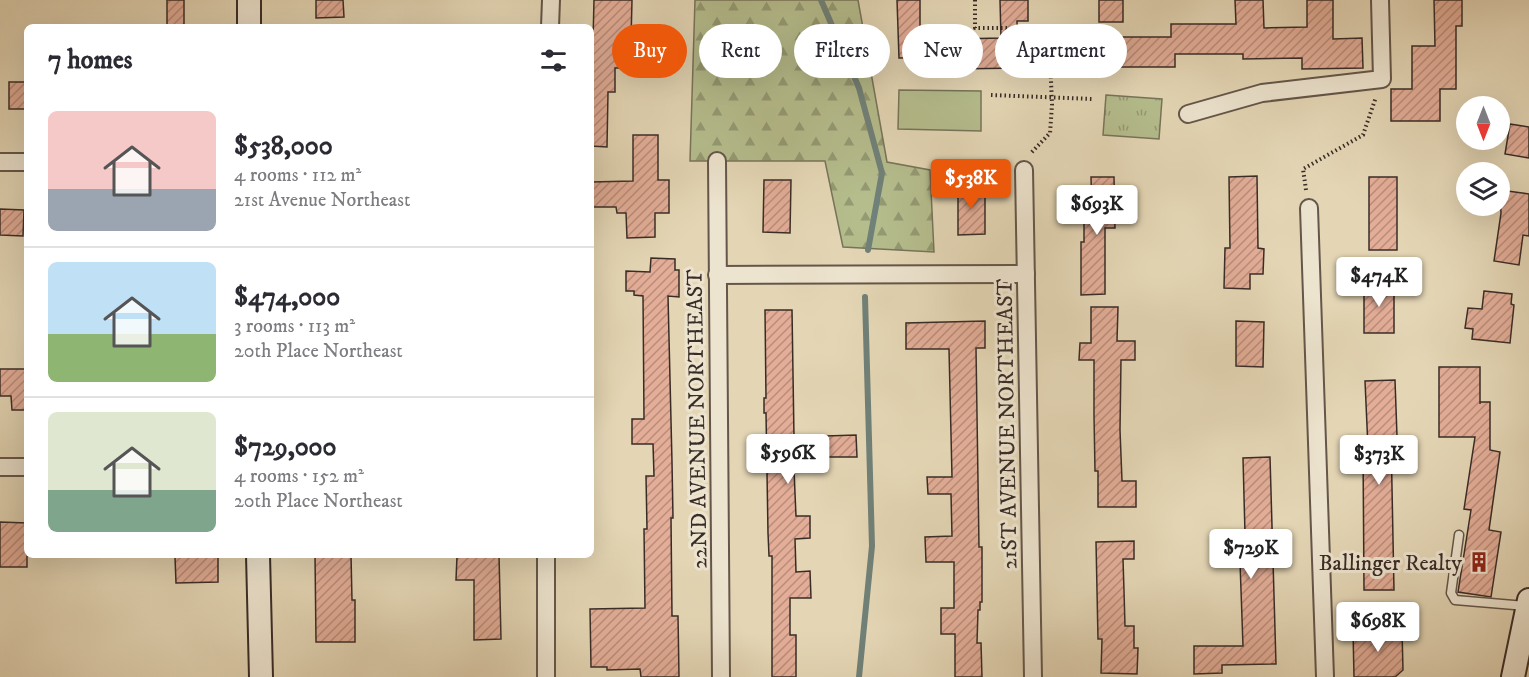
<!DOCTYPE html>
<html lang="en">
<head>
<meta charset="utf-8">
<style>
	body { margin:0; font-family:"IM FELL DW Pica",serif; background:#f2f2f3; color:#2b2b33; height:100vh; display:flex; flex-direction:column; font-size:22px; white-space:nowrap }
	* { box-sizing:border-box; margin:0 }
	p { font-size:20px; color:#7c7c81 }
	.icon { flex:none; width:33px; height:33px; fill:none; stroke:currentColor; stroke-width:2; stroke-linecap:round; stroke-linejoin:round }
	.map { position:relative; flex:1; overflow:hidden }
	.details { position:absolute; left:24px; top:24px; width:570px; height:534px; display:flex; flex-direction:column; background:#fff; border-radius:9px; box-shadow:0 6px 24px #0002 }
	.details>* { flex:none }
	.top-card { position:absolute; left:612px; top:24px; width:570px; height:54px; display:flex; gap:12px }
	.needle { width:39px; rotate:180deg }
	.tools { position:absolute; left:1456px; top:96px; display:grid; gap:12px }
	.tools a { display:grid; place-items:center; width:54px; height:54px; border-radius:50%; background:#fff; box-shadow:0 6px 24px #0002; font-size:30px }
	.price { position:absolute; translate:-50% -51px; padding:0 14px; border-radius:6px; background:#fff; color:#222; font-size:20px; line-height:39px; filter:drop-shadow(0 2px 3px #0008) }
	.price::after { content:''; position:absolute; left:50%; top:36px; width:18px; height:14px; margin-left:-9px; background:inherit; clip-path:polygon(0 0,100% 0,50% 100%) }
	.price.selected { background:#ea580c; color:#fff }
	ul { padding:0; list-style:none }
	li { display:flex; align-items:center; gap:18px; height:150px; padding:0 24px }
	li+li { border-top:2px solid #e1e1e2 }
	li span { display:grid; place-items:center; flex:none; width:168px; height:120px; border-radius:9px; color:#555 }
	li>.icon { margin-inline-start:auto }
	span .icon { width:72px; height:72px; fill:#fffc; stroke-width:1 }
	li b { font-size:26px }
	h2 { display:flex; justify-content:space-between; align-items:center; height:72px; padding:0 24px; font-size:26px }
	.pill { padding:0 21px; border-radius:27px; background:#fff; box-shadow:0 6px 24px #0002; font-size:21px; line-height:54px }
	.pill.selected { background:#ea580c; color:#fff }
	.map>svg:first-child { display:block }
</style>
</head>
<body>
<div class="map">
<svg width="1529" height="677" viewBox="0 0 1529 677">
	<defs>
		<pattern id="grass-tufts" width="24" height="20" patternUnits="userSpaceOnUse" patternTransform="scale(1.5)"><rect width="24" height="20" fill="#b5bd8d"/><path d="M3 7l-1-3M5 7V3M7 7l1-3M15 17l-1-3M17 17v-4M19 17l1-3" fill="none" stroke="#949a73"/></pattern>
		<pattern id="forest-firs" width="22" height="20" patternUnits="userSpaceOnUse" patternTransform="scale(1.5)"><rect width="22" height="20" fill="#b5bd8d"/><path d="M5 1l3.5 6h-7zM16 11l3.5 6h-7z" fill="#949a73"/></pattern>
		<pattern id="building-hatch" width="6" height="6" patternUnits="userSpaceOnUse" patternTransform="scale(1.5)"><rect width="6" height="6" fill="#e3ad97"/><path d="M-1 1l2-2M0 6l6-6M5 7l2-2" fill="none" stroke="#b98d7b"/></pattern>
	</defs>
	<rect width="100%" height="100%" fill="#e4d6b5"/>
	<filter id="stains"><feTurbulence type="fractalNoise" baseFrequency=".00333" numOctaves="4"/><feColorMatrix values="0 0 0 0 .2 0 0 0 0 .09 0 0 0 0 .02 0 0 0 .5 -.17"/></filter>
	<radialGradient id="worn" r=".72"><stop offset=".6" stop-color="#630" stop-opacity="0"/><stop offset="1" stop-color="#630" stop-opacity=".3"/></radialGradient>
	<path fill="url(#grass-tufts)" stroke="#77745a" stroke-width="1.5" d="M1106 95 1162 99 1159 139 1103 135Z"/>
	<path fill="url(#forest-firs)" stroke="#77745a" stroke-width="1.5" d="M695 0H858L887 162 930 170 934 252 843 247 825 161H690Z"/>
	<path fill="#b5bd8d" stroke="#77745a" stroke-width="1.5" d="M899 90 981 91V131L898 129Z"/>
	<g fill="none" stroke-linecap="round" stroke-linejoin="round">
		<g stroke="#708179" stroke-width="6">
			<path d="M821 0 859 88 882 173 868 250"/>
			<path d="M859 677 872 546 865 297"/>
		</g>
	</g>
	<g fill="url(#building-hatch)" stroke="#392c27" stroke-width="1.5">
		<rect x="167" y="0" width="17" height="27"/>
		<path d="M316 0H343L344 17 316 18Z"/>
		<path d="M594 0H632L631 41 642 40 643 68H615V92H608L607 147 591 146V41H593Z"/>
		<path d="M897 0H920V28L958 27V39L1001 38 1000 0H1028V21H1017L1018 68 957 69V57L899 58Z"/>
		<rect x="1099" y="0" width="24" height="22"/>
		<path d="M1235 0H1263L1264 28 1307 27V0H1333V39L1362 38 1363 68 1302 69V58L1243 59V54H1175V67H1114V37H1171V24H1236Z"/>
		<path d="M1434 0H1462V26H1456V89H1440V121H1391V89H1412V46H1435Z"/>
		<rect x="9" y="82" width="18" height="27"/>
		<path d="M1510 124 1529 127V158L1505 154Z"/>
		<path d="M633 135H658V180H669V213H655V237L627 238 626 213H617L616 207H591V182L633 181Z"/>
		<path d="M1257 176 1258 248 1264 249 1263 274H1250V289L1224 288 1225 248H1230L1229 177Z"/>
		<path d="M1091 177H1114L1115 228H1105V294L1081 295V242H1084V215L1092 214Z"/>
		<rect x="1369" y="177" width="28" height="73"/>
		<path d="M764 180H791L790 233 763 232Z"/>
		<path d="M958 186H985V234L958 235Z"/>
		<path d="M1500 190 1529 194V236L1523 235 1519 265 1494 261 1501 213Z"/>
		<path d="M0 209 24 210 23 236 0 235Z"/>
		<path d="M651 258 675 259V270H679V297L668 296 672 462 673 518H671L672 616H678L679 677H641L640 669 607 670V667H591L590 609 645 608 644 529H647L646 476H654L653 444H632V419H644L643 296 634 295V291H626V271L650 272Z"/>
		<rect x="1364" y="282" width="30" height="51"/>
		<path d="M1484 291 1512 294 1511 304 1514 305 1510 343 1472 339 1473 329 1465 328 1468 308 1482 309Z"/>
		<path d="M1091 307H1118L1117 341H1135V360H1121L1120 430 1122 481H1136V507H1098V471H1095L1094 416V360H1079L1080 343H1091Z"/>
		<path d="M765 310H792L794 437 856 435 857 457H800V470H794L796 516H810V538L795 539 796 572 810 571 811 598H790V635H796V677H772V556H769L768 533 766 413H764V398H766Z"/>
		<path d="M985 321V348H976L979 547H982V602H980V610H978L977 643H981L982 677H955V634H941V608H954V562H926L925 537 952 536 951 494H928L927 477H952L949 349H906V323Z"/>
		<path d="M1236 321 1264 322 1263 367 1236 366Z"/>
		<path d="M1439 367H1480V404V402H1490V450L1500 452 1489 530 1501 532 1491 597 1458 592 1471 510 1464 509 1475 437H1439Z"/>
		<path d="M0 369H27V410H12L11 396H0Z"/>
		<path d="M1395 380 1397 436H1391L1394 590H1364L1363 448H1368L1365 381Z"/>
		<path d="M1270 457 1276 664 1222 665V673L1194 674V646H1243L1239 534H1245L1243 458Z"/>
		<path d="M0 522 27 523V567H0Z"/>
		<path d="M1134 541V559H1123L1124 591 1125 626H1134V648H1138L1137 674 1101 673 1102 639H1098L1096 542Z"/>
		<path d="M315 555H351L352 600H355V642H316Z"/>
		<path d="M473 555H499L501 639 474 640V580H456L457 556 473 557Z"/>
		<path d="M218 556V582L176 583 175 557Z"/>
		<path d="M1402 630 1403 670 1395 677H1354L1353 631Z"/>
	</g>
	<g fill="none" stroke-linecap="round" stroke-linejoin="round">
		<g stroke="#64564a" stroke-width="11">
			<path id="lane" d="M1459 535 1451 593 1455 600 1527 606"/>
		</g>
		<g stroke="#64564a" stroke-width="20">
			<g id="street">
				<path d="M550 27 551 0"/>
				<path d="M1188 114 1262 93 1382 79 1380 0"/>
				<path d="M717 161 721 677"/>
				<path d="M0 162H27"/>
				<path d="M1024 170 1033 677"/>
				<path d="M1309 208 1325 677"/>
				<path d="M717 275 1026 274"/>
				<path d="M0 467H27"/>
				<path d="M546 677V555"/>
			</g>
		</g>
		<g stroke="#392c27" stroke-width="26">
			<g id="secondary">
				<path d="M249 0V27"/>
				<path d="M258 555 261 677"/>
				<path d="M1513 677 1529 600"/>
			</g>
		</g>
		<g stroke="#392c27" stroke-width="4" stroke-dasharray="1.5 3" stroke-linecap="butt">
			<path d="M975 0V28H1009V34L1049 32 1052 105 1050 133 1030 154"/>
			<path d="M991 95 1093 99"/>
			<path d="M1306 190 1303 169 1363 135 1376 97"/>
		</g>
		<use href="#lane" stroke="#ede4cf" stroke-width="8"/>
		<use href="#street" stroke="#ede4cf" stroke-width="16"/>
		<use href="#secondary" stroke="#ede4cf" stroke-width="22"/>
	</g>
	<defs>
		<g id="building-bare" transform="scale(1.62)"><path d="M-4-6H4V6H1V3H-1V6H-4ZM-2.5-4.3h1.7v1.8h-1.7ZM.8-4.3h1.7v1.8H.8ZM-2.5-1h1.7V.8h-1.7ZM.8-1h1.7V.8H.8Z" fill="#8f2418" stroke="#ede4cf" stroke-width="2.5" paint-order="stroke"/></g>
	</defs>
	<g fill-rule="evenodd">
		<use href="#building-bare" x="1479" y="562"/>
	</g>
	<g text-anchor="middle" stroke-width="6" stroke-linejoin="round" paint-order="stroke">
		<g font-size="22" fill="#392c27" stroke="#ede4cf">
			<text transform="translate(696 419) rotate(-91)" y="8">22ND AVENUE NORTHEAST</text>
			<text transform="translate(1006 424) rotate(-91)" y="8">21ST AVENUE NORTHEAST</text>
		</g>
		<g font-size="22" fill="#392c27" stroke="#ede4cf" text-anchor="end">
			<text x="1462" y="570">Ballinger Realty</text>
		</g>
	</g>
	<rect width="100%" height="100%" filter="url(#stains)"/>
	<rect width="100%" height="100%" fill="url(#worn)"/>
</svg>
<div class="tools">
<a><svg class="needle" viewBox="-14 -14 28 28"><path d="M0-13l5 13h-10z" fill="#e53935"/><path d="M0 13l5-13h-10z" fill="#7c7c81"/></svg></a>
<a><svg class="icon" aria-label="layers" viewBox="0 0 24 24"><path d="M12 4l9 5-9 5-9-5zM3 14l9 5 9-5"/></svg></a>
</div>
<b class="price selected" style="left:971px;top:210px">$538K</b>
<b class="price" style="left:1097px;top:236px">$693K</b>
<b class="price" style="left:1379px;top:308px">$474K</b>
<b class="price" style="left:788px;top:485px">$596K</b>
<b class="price" style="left:1379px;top:486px">$373K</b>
<b class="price" style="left:1251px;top:580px">$729K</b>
<b class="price" style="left:1378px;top:653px">$698K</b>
<div class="top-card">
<a class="pill selected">Buy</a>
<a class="pill">Rent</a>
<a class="pill">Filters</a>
<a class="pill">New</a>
<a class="pill">Apartment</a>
</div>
<section class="details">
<h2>7 homes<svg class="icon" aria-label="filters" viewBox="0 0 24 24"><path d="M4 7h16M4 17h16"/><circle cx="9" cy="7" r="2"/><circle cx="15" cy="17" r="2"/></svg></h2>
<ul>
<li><span style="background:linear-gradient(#f6c9c9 65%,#9aa5b1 0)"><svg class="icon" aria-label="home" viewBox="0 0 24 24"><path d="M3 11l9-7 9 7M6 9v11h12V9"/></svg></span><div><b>$538,000</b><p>4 rooms · 112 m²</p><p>21st Avenue Northeast</p></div></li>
<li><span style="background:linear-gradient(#bfe0f5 60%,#8fb573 0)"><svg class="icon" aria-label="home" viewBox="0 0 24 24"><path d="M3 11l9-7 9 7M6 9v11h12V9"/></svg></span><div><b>$474,000</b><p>3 rooms · 113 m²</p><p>20th Place Northeast</p></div></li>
<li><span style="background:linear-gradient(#dfe7d0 65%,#7fa58c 0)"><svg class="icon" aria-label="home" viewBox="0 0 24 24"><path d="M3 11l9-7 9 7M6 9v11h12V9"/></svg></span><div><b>$729,000</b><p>4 rooms · 152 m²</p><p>20th Place Northeast</p></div></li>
</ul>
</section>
</div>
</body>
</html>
